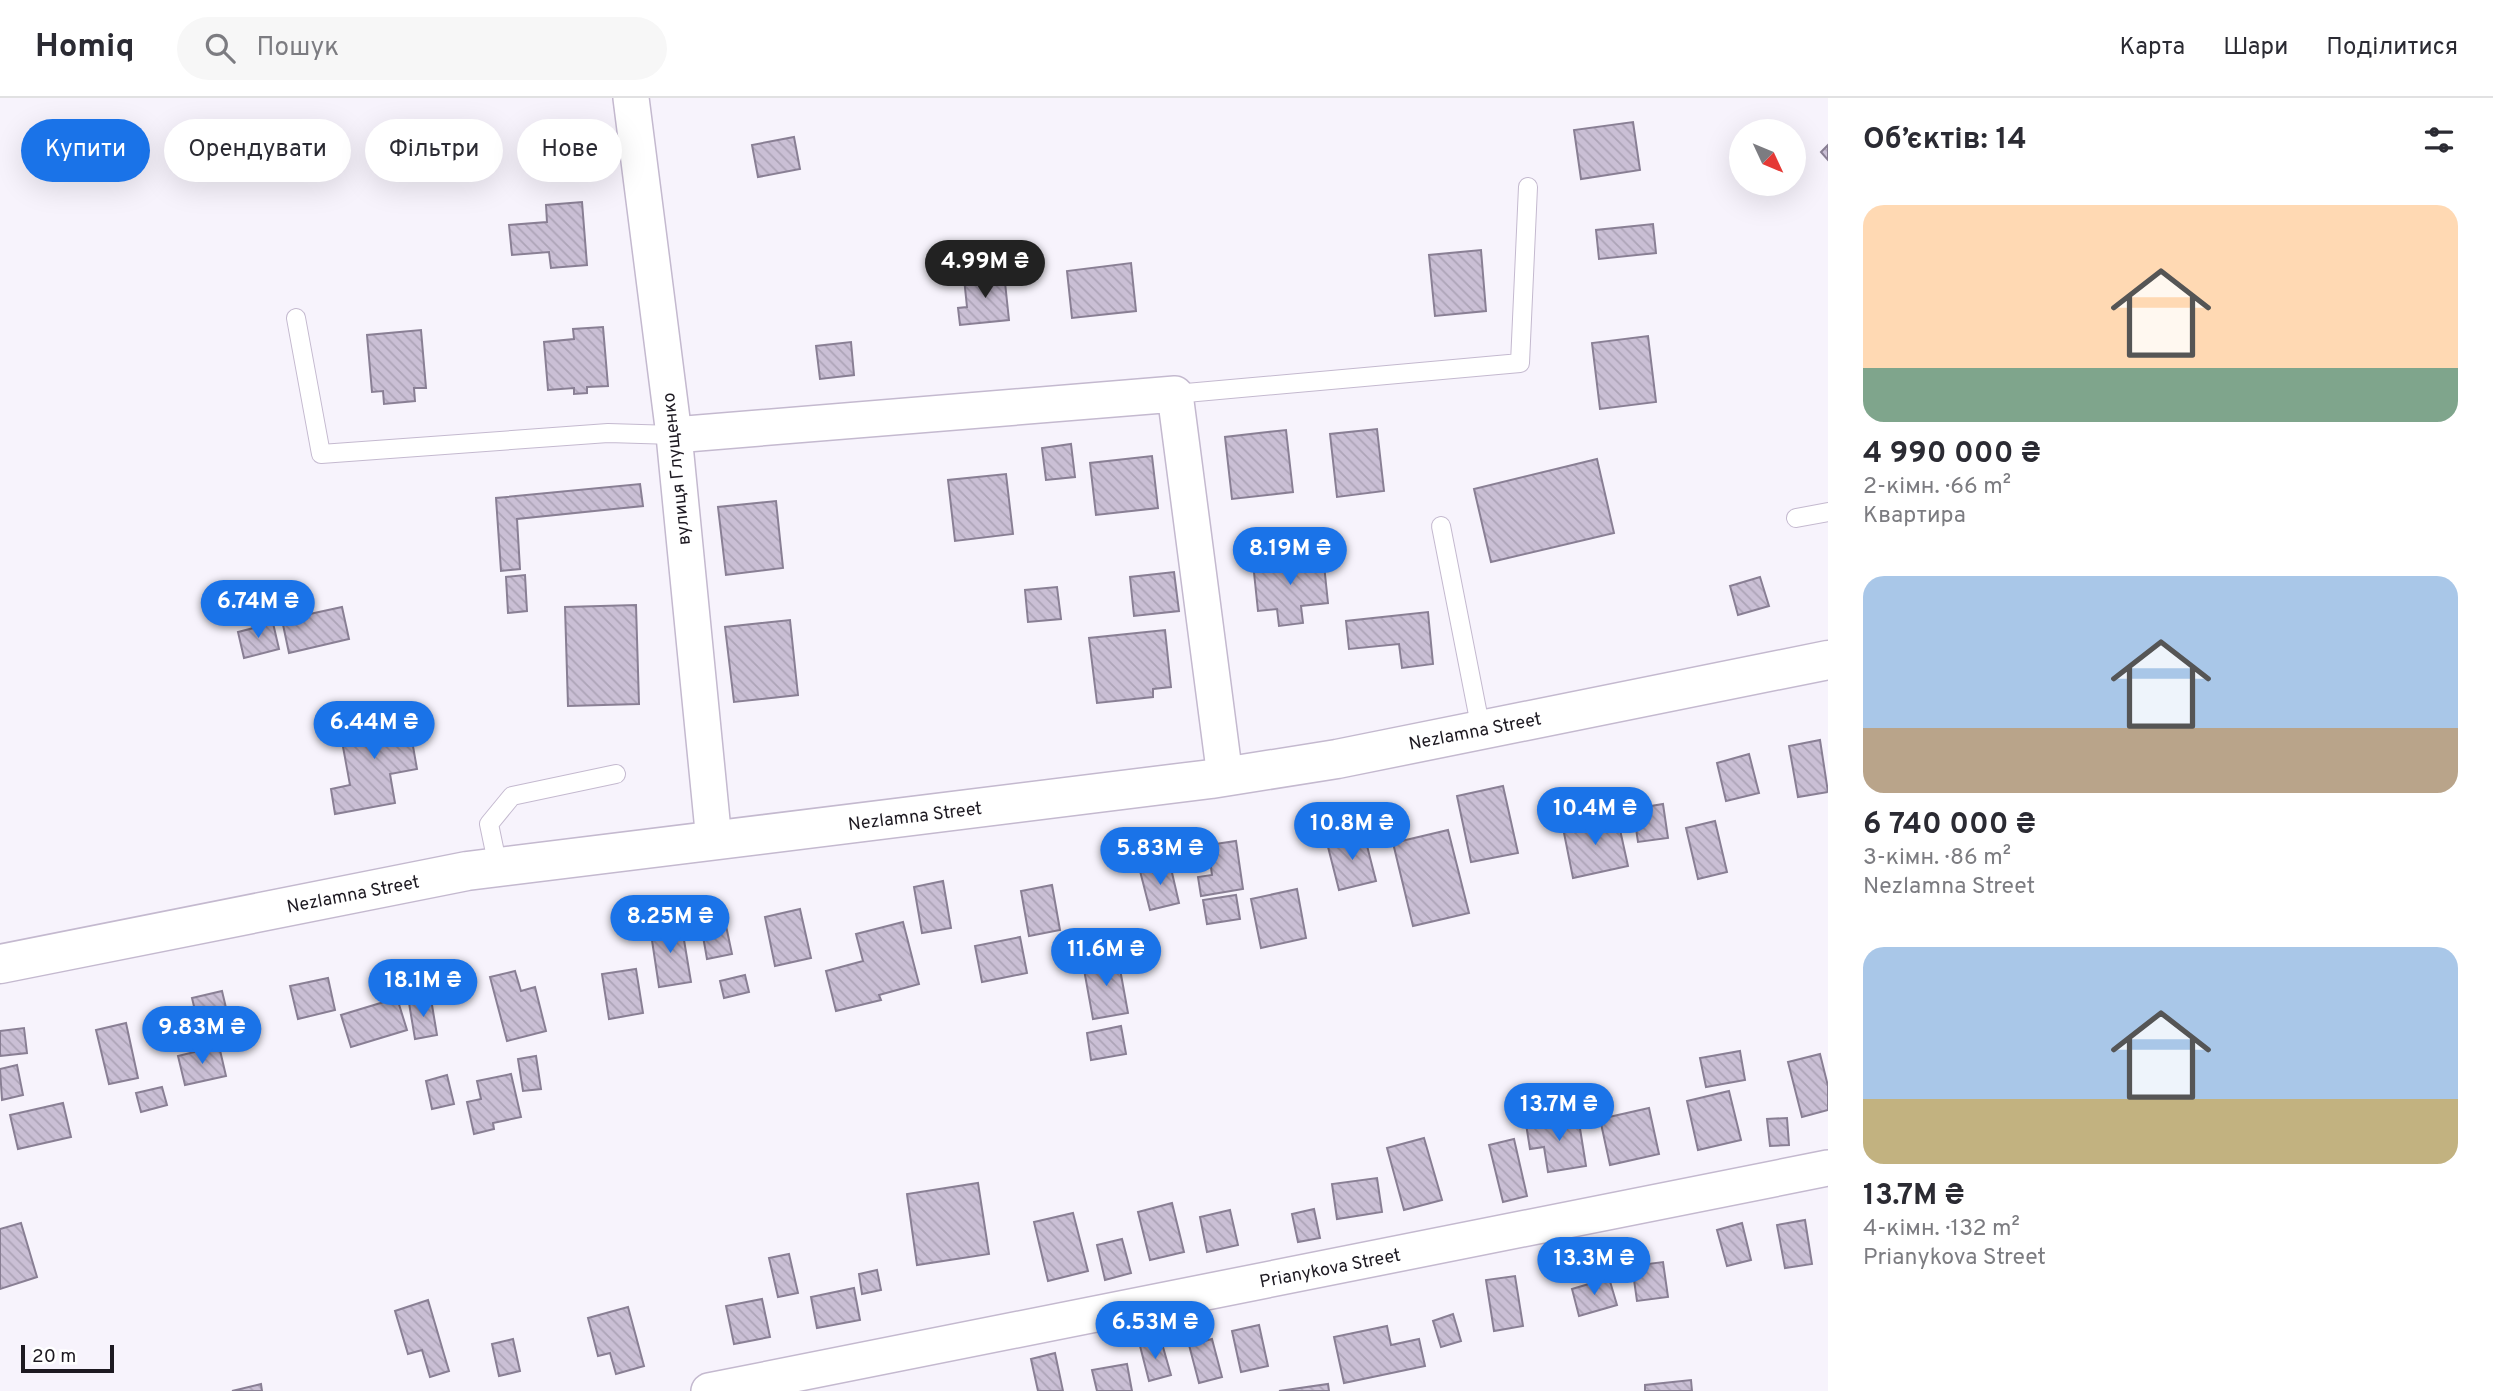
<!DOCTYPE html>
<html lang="uk">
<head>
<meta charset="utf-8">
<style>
	body { margin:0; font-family:Overpass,sans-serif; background:#f7f7f7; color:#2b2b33; height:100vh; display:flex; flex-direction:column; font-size:26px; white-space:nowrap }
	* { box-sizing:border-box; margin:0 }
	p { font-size:23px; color:#7c7c81 }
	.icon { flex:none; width:38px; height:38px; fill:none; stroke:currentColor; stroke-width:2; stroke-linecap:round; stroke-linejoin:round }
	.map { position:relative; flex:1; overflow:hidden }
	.details { display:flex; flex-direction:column; background:#fff; width:665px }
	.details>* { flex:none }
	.guide { position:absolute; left:21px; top:21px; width:665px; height:63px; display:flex; gap:14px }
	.needle { width:46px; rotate:134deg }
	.tools { position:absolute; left:1729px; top:21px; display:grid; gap:14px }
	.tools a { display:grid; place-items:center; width:77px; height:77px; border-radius:50%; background:#fff; box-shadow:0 7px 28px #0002; font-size:35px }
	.scale { position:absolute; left:21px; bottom:18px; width:93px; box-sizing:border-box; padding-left:7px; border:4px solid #1d1921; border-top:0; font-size:19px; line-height:24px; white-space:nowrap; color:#1d1921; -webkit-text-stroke:5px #fff; paint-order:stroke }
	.price { position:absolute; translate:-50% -60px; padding:0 16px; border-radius:24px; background:#1a73e8; color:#fff; font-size:23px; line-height:46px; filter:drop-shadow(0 2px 4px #0008) }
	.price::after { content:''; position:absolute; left:50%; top:42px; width:21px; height:16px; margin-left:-10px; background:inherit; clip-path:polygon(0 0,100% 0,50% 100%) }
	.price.current { background:#222; color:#fff }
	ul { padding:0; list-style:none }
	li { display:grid; align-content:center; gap:14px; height:371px; padding:0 35px }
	li span { display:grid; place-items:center; height:217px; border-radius:21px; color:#555 }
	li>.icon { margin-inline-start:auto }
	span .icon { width:126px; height:126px; fill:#fffc; stroke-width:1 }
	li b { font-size:30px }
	h2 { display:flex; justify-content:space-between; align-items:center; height:84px; padding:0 35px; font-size:30px }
	.pill { padding:0 24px; border-radius:32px; background:#fff; box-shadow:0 7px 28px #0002; font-size:24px; line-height:63px }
	.pill.current { background:#1a73e8; color:#fff }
	header { display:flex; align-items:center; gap:42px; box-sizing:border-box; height:98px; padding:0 35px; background:#fff; border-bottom:2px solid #e1e1e2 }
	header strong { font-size:33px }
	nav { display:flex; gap:38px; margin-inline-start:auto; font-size:24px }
	.search { width:490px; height:63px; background:#f7f7f7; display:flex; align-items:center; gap:18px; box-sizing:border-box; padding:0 24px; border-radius:38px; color:#7c7c81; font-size:26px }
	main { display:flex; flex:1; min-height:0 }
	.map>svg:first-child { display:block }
</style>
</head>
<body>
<header>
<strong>Homiq</strong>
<div class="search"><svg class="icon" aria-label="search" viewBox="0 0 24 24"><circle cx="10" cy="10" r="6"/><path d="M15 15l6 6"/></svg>Пошук</div>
<nav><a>Карта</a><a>Шари</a><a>Поділитися</a></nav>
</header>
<main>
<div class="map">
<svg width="1828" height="1293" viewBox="0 0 1828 1293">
	<defs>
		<pattern id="building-back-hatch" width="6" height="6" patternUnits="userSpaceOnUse" patternTransform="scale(1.75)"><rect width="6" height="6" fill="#cabfd5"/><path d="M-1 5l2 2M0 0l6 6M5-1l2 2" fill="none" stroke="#ada4b7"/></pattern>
	</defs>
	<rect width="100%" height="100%" fill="#f7f3fc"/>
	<g fill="url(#building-back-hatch)" stroke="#897f94" stroke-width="2">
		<path d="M1633 24 1640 72 1581 81 1574 32Z"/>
		<path d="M794 39 800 71 758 79 752 47Z"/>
		<path d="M1828 47V62L1821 54Z"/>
		<path d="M582 104 587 167 551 170 549 154 512 157 509 127 547 124 546 107Z"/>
		<path d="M1653 126 1656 155 1599 161 1596 132Z"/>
		<path d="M1481 152 1486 213 1435 218 1429 157Z"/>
		<path d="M1131 165 1136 213 1072 220 1067 173Z"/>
		<path d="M1004 175 1009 222 960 227 958 210 967 209 964 180Z"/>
		<path d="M603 229 608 288 587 289V295L574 296V290L548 292 544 244 574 241 573 231Z"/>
		<path d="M421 232 426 290H414L415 303 384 306 383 293 372 294 367 237Z"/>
		<path d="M1648 238 1656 304 1600 311 1592 245Z"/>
		<path d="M851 244 854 277 820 281 816 248Z"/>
		<path d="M1377 331 1384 393 1337 399 1330 336Z"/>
		<path d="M1286 332 1293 394 1232 401 1225 339Z"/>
		<path d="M1071 346 1075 379 1046 382 1042 350Z"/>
		<path d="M1152 358 1158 410 1096 417 1090 365Z"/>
		<path d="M1597 361 1614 435 1491 464 1474 391Z"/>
		<path d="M1006 376 1013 436 955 443 948 382Z"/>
		<path d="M640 386 643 408 517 421 520 471 501 473 496 400Z"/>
		<path d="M776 403 783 470 726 477 718 409Z"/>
		<path d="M1323 457 1328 505 1301 508 1303 525 1279 528 1277 511 1258 513 1253 465Z"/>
		<path d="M1174 474 1179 513 1134 518 1130 479Z"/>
		<path d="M525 477 527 513 508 515 506 479Z"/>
		<path d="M1760 479 1769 508 1738 517 1730 488Z"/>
		<path d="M1057 489 1061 521 1028 524 1025 492Z"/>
		<path d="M636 507 639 606 568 608 565 509Z"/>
		<path d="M342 509 349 541 289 555 282 522Z"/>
		<path d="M1428 514 1433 566 1402 570 1399 546 1349 551 1346 523Z"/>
		<path d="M790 522 798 597 734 604 725 529Z"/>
		<path d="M273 525 279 551 244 560 238 534Z"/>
		<path d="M1165 532 1171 589 1153 591V599L1097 605 1089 540Z"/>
		<path d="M407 614 417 671 390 676 395 705 335 716 331 691 350 687 339 627Z"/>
		<path d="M1820 642 1828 694 1798 699 1789 648Z"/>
		<path d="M1749 656 1759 695 1726 703 1717 665Z"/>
		<path d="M1503 688 1518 755 1471 764 1457 698Z"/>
		<path d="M1663 706 1668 740 1638 744 1633 711Z"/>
		<path d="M1617 718 1628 768 1573 780 1563 730Z"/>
		<path d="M1715 723 1727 774 1698 781 1686 730Z"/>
		<path d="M1448 732 1469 815 1413 828 1393 745Z"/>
		<path d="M1364 736 1376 783 1339 792 1327 745Z"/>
		<path d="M1236 743 1243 791 1201 798 1198 779 1212 777 1208 747Z"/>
		<path d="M1170 766 1179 805 1150 812 1140 773Z"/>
		<path d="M943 783 951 830 922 835 914 789Z"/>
		<path d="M1052 787 1060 832 1029 838 1021 793Z"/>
		<path d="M1297 791 1306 840 1261 850 1251 801Z"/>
		<path d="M1236 797 1240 821 1207 826 1203 802Z"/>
		<path d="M800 811 811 860 775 868 765 819Z"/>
		<path d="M725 823 732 856 707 861 701 827Z"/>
		<path d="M681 824 691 884 659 889 650 829Z"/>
		<path d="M903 824 919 886 879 897 881 902 836 913 826 873 863 863 856 836Z"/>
		<path d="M1020 839 1027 875 982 884 975 848Z"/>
		<path d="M1118 860 1128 915 1093 921 1083 866Z"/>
		<path d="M636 871 643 915 609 921 602 876Z"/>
		<path d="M515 873 521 893 535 889 546 933 507 943 490 879Z"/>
		<path d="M745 877 749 894 724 900 720 883Z"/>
		<path d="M328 880 335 912 298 921 290 888Z"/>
		<path d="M222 893 227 914 197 921 192 900Z"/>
		<path d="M397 900 407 932 351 949 341 917Z"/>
		<path d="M431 901 437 937 415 941 409 905Z"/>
		<path d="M126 925 138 980 109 986 96 932Z"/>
		<path d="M1121 928 1126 956 1091 962 1087 935Z"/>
		<path d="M24 930 27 955 0 958V933Z"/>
		<path d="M219 948 226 978 185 987 178 958Z"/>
		<path d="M1740 953 1745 982 1706 989 1700 960Z"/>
		<path d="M1820 956 1828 988V1012L1802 1019 1788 964Z"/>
		<path d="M536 958 541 991 523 993 518 961Z"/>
		<path d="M17 967 23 997 2 1002 0 971Z"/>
		<path d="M511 976 521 1019 493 1025 494 1031 474 1036 467 1004 481 1001 477 983Z"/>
		<path d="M447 977 454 1006 432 1011 426 983Z"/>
		<path d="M162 989 167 1007 141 1014 136 995Z"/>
		<path d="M1729 993 1741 1042 1698 1052 1687 1003Z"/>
		<path d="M63 1005 71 1039 18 1051 10 1017Z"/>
		<path d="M1649 1010 1659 1056 1610 1067 1600 1021Z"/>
		<path d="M1578 1018 1586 1068 1548 1074 1544 1049 1530 1051 1526 1026Z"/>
		<path d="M1787 1020 1789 1047 1770 1048 1767 1021Z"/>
		<path d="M1424 1040 1442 1102 1404 1112 1387 1050Z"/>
		<path d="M1514 1041 1527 1098 1503 1104 1489 1047Z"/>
		<path d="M1377 1080 1382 1114 1337 1121 1332 1086Z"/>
		<path d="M978 1085 989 1156 917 1167 907 1096Z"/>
		<path d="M1172 1105 1184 1154 1150 1162 1138 1114Z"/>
		<path d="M1314 1111 1320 1140 1298 1144 1292 1116Z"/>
		<path d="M1230 1112 1238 1147 1207 1154 1200 1119Z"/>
		<path d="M1073 1115 1088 1173 1048 1183 1034 1124Z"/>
		<path d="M1805 1122 1812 1166 1785 1170 1777 1127Z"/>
		<path d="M21 1125 37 1179 0 1191V1131Z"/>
		<path d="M1742 1125 1751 1162 1727 1168 1717 1132Z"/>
		<path d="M1122 1141 1131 1175 1105 1182 1097 1147Z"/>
		<path d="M789 1156 798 1195 778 1199 769 1160Z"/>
		<path d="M1663 1164 1668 1199 1637 1203 1632 1168Z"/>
		<path d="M877 1172 881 1192 862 1196 859 1176Z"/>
		<path d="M1515 1178 1523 1228 1494 1233 1486 1182Z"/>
		<path d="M1609 1180 1617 1207 1579 1218 1572 1191Z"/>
		<path d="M854 1190 860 1222 817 1230 811 1199Z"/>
		<path d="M762 1201 770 1239 734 1246 726 1208Z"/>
		<path d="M428 1202 449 1273 430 1279 422 1252 408 1256 395 1213Z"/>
		<path d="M628 1209 644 1268 616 1276 610 1255 598 1258 588 1220Z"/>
		<path d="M1453 1216 1461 1243 1441 1249 1433 1223Z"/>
		<path d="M1259 1227 1268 1268 1241 1274 1232 1233Z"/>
		<path d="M1387 1228 1391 1247 1419 1241 1425 1268 1344 1285 1334 1239Z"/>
		<path d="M513 1241 520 1273 499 1278 492 1246Z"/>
		<path d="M1212 1241 1222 1279 1199 1285 1189 1247Z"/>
		<path d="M1161 1242 1171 1277 1149 1283 1140 1248Z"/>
		<path d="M1055 1255 1063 1293H1038L1031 1261Z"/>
		<path d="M1127 1266 1132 1293H1097L1092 1272Z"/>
		<path d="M1691 1282 1692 1293H1645V1287Z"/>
		<path d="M261 1286 262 1293H232Z"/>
		<path d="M1328 1286 1329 1293H1279Z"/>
	</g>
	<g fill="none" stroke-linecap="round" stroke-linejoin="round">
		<g stroke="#c4b9cf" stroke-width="20">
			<g id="lane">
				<path d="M296 220 321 356 608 335 674 337"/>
				<path d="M1175 296 1520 265 1528 89"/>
				<path d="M1796 420 1828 414"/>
				<path d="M1441 428 1481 632"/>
				<path d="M498 769 489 726 512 698 616 676"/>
			</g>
		</g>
		<g stroke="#c4b9cf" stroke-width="38">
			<g id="street">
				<path d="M631 0 674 337 714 743"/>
				<path d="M674 337 1175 296 1225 679"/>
				<path d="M709 1293 1828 1070"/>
			</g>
		</g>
		<g stroke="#c4b9cf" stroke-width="41">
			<path id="secondary" d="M0 866 467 773 1211 681 1337 661 1828 562"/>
		</g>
		<use href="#lane" stroke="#fff" stroke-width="18"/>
		<use href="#street" stroke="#fff" stroke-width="35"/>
		<use href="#secondary" stroke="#fff" stroke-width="38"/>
	</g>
	<g text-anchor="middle" stroke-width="7" stroke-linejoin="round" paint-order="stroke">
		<g font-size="18" fill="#1d1921" stroke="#fff">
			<text transform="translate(676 371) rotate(-96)" y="6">вулиця Глущенко</text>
			<text transform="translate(1475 633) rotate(-11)" y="6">Nezlamna Street</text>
			<text transform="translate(915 718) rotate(-7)" y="6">Nezlamna Street</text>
			<text transform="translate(353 796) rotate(-11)" y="6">Nezlamna Street</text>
			<text transform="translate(1330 1170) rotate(-11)" y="6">Prianykova Street</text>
		</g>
	</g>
</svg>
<div class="tools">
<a><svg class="needle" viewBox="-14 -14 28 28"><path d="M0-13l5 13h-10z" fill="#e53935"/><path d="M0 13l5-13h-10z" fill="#7c7c81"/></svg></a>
</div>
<div class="scale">20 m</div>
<b class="price current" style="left:985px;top:202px">4.99M ₴</b>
<b class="price" style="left:1290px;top:489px">8.19M ₴</b>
<b class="price" style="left:258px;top:542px">6.74M ₴</b>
<b class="price" style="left:374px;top:663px">6.44M ₴</b>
<b class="price" style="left:1595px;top:749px">10.4M ₴</b>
<b class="price" style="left:1352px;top:764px">10.8M ₴</b>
<b class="price" style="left:1160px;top:789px">5.83M ₴</b>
<b class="price" style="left:670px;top:857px">8.25M ₴</b>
<b class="price" style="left:1106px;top:890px">11.6M ₴</b>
<b class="price" style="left:423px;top:921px">18.1M ₴</b>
<b class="price" style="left:202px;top:968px">9.83M ₴</b>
<b class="price" style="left:1559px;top:1045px">13.7M ₴</b>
<b class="price" style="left:1594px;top:1199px">13.3M ₴</b>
<b class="price" style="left:1155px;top:1263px">6.53M ₴</b>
<div class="guide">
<a class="pill current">Купити</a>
<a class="pill">Орендувати</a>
<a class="pill">Фільтри</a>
<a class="pill">Нове</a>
</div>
</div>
<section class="details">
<h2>Об’єктів: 14<svg class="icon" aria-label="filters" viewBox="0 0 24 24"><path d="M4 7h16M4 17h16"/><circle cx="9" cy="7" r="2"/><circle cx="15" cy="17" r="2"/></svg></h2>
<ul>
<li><span style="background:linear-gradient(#ffd9b3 75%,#7fa58c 0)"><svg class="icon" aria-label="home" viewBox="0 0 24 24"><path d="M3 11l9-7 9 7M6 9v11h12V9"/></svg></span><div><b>4 990 000 ₴</b><p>2-кімн. · 66 m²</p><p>Квартира</p></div></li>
<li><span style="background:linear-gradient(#a9c7e8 70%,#b9a48a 0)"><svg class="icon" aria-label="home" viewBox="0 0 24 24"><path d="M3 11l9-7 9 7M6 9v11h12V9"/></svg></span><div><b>6 740 000 ₴</b><p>3-кімн. · 86 m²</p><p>Nezlamna Street</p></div></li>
<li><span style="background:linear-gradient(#a9c7e8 70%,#c2b280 0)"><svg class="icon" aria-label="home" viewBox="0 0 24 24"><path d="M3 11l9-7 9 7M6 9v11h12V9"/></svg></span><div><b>13.7M ₴</b><p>4-кімн. · 132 m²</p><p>Prianykova Street</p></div></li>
</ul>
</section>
</main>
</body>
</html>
